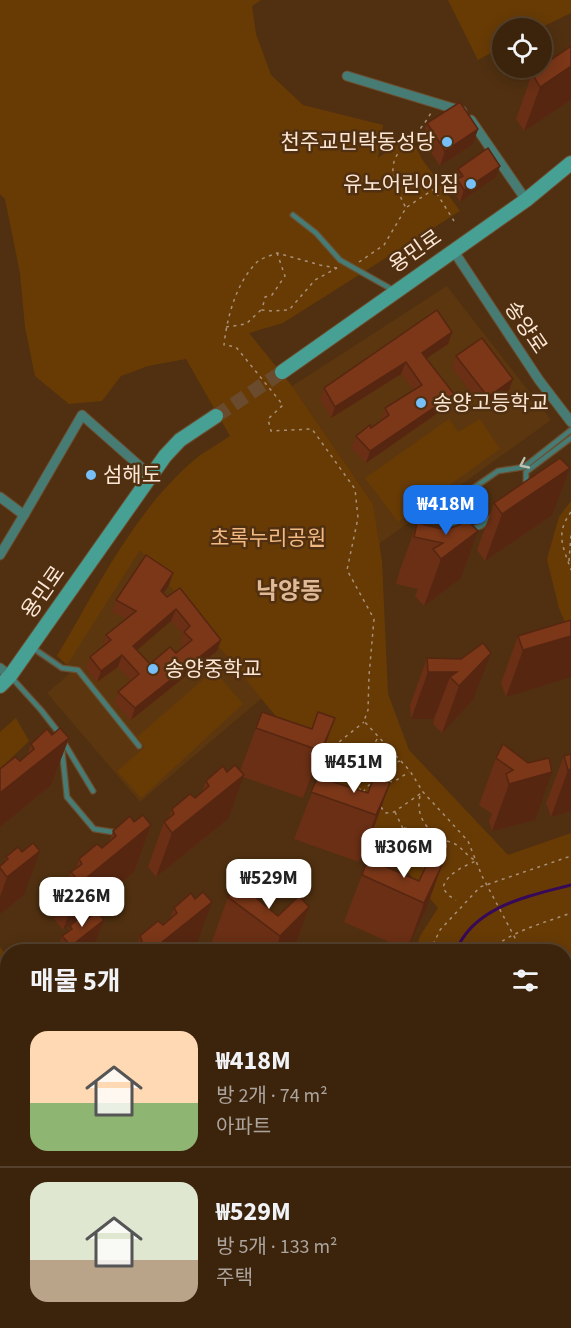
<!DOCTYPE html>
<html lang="ko">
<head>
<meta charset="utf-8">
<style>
	body { margin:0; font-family:"Source Sans 3","Noto Sans KR",sans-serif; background:#432c15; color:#f1f3f6; height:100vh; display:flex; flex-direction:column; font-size:22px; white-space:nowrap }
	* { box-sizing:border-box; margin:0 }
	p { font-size:20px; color:#aca49d }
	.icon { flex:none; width:33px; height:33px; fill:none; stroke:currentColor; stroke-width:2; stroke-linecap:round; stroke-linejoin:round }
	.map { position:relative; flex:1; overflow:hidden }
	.details { position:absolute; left:0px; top:944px; width:572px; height:386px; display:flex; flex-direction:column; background:#3c240c; border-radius:24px 24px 0 0; box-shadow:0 3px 15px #0003,0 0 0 2px #55412d }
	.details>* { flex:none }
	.tools { position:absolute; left:492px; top:18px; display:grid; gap:12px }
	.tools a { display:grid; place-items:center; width:60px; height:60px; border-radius:50%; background:#3c240c; box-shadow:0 3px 15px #0003,0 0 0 2px #55412d; font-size:30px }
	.price { position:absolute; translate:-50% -51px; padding:0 14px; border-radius:12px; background:#fff; color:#222; font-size:20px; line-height:39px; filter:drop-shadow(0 2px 3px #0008) }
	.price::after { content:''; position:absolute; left:50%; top:36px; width:18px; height:14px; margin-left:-9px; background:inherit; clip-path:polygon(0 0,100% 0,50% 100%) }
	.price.current { background:#1a73e8; color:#fff }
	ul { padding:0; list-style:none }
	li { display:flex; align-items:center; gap:18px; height:150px; padding:0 30px }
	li+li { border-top:2px solid #55412d }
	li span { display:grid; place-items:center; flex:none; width:168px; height:120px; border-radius:18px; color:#555 }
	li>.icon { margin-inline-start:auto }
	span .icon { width:72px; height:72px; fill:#fffc; stroke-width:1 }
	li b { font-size:26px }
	h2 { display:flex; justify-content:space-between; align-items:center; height:72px; padding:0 30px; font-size:26px }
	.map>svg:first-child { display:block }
</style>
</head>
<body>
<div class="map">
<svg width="571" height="1328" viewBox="0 0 571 1328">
	<rect width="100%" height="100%" fill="#503010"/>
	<g fill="#5b360e">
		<path d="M447 286 551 420 379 544 373 504 292 386Z"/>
		<path d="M129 537 262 698 140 802 47 693 70 673 67 665 57 656Z"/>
	</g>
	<g fill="#683b05">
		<path d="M0 0H261L252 6 256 34 271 75 303 105 383 125 378 158 410 136 422 159 460 211 283 323 249 333 292 386 373 504 382 561 388 694 409 750 508 855 571 833V1046H564V951H415L420 936 438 908 269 708 140 550 67 665 57 656C98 587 136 507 199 456 209 449 220 443 230 436L186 359 148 366 121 376 102 401 69 404 35 376 25 327 20 273 5 199 0 194Z"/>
		<path d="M448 0H571V13L540 28H502V47L478 60Z"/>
		<path d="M449 419 458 432 480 419 500 449 398 522 365 478Z"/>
		<path d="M571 501V637L559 608 547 559 559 517Z"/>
		<path d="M214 670 243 704 141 798 117 771 145 747 137 737Z"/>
		<path d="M16 718 29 741 0 769V732Z"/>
		<path d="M0 947 7 956V1009L0 1003Z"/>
		<path d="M564 1103 571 1104V1245L564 1239Z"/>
		<path d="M0 1125 8 1139 7 1229 0 1237Z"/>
		<path d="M7 1268 8 1322H95L96 1328H0V1276Z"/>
		<path d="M161 1322H363L366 1328H162Z"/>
	</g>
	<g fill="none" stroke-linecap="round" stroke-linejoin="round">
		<g stroke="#36095a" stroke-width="3">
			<path d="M456 951C474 906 529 896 571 885"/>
			<path d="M320 1322 322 1328"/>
		</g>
		<path stroke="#6a4b2e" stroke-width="14" stroke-dasharray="14 7" stroke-linecap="butt" d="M216 416 282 372"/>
		<g stroke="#6c4d30" stroke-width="7">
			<g id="lane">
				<path d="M293 215 316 233 340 260 393 290"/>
				<path d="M526 485V472L571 438"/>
				<path d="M461 528 449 520 446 507 498 471 524 467 571 430"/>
				<path d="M472 529 481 526 492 517"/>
				<path d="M33 648 62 668 78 670 139 746"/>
				<path d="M12 678 41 710 59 733"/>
				<path d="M63 741 93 791"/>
				<path d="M62 750 67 797 94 829 119 833"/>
			</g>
		</g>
		<g stroke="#6c4d30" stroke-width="11">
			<g id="street">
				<path d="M347 76 462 111"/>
				<path d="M471 120 526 200"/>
				<path d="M453 250 539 380 571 422"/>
				<path d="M0 497 24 515 0 555"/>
				<path d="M24 515 82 415 151 476"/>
				<path d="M0 668 10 676"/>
				<path d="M564 1250 571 1256"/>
				<path d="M374 1322 375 1328"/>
			</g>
		</g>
		<g stroke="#6c4d30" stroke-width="16">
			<g id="secondary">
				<path d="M282 372 526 200 571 163"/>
				<path d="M0 686 10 676 165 456 180 440 216 416"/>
			</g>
		</g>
		<g stroke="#6c4d30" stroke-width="20">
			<g id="highway">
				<path d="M0 1023 8 1029"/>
				<path d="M564 1054H571"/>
				<path d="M0 1064 8 1076"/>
				<path d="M564 1079H571"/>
				<path d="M564 1095H571"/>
				<path d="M0 1098 8 1112"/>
				<path d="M0 1248 8 1241"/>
				<path d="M0 1266 8 1257"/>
				<path d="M108 1322 110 1328"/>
				<path d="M127 1322 130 1328"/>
				<path d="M148 1322 150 1328"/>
			</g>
		</g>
		<g stroke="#aa9078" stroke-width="1.5" stroke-dasharray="3 4.5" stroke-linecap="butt">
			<path d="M407 207 434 189 454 221"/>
			<path d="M277 253 285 276 272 295 265 297 262 310 272 311 289 310 315 280 337 268"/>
			<path d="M359 262 384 245 406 208C374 147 408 156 432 111"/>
			<path d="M337 268 320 265 277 253C270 256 261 258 256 263 236 284 227 317 224 345L236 347 283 405 268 419 271 431 312 429 355 489 358 518 347 570 374 619 369 676 368 710 364 721 410 771 423 792 468 841 482 876 522 951"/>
			<path d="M226 327 246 324 261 310"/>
			<path d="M571 512C555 534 563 546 571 570"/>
			<path d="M569 561 571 535"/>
			<path d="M377 739C369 753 374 765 380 779"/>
			<path d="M347 760C359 760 369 761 380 767L400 761"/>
			<path d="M389 782 395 781 409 772"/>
			<path d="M361 791 349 772 346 760 334 746 364 722"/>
			<path d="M363 792 369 785 372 784"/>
			<path d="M420 796C415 817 428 832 446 841V848L432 863"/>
			<path d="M381 807 385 813 394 812 423 792"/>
			<path d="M395 812 421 866 425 867"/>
			<path d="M404 828 432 833"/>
			<path d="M447 841C463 845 462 853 476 861 464 866 446 874 443 888L448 895 456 900"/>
			<path d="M430 951 440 930 480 887 571 856"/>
			<path d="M491 951C507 932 547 922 571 913"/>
			<path d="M564 983H571"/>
			<path d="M564 1184H571"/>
			<path d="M290 1322 291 1328"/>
			<path d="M342 1322 344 1328"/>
		</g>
		<use href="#lane" stroke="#477c74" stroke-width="4.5"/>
		<use href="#street" stroke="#477c74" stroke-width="9"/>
		<use href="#secondary" stroke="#46a194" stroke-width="14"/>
		<use href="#highway" stroke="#36d7c4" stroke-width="18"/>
	</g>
	<g fill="#6a2f15" fill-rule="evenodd">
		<path d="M571 46V100L524 131 516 119 533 71Z"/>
		<path d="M427 123 478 129 473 144 440 166 422 139Z"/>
		<path d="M500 166 496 177 460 202 453 191 456 183 454 180 458 169Z"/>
		<path d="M452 332 448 344 426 358 449 405 366 463 351 448 356 436 371 428 381 420 385 408 414 390 401 374 331 418 320 399 324 388Z"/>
		<path d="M456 356 513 379 509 390 484 409 452 368Z"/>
		<path d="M494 503 552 515 485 561 477 550Z"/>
		<path d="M417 523 446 530 478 531 461 578 424 606 415 596 418 589 396 584 400 570Z"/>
		<path d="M169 585 163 593 167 597 221 640 217 651 131 720 114 704 118 692 131 681 118 667 97 682 86 669 90 657 102 647 106 635 126 619 112 612 116 600ZM171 621 183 634 180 644 183 647 176 653 150 664 137 650Z"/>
		<path d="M571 620 506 697 501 683 518 636Z"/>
		<path d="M427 658 461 659 473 700 442 733 433 724 434 719H411L410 705Z"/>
		<path d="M262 712 312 729 335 718 318 765 303 798 243 777 228 819 156 877 148 867 164 822 168 819 172 809 195 798 202 792 206 781 227 772 240 771Z"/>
		<path d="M52 735 69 738 51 785 0 827V793L20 761 27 755 31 744Z"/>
		<path d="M503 744 535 820 492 831 489 821 492 814 479 805 496 758Z"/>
		<path d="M571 754V811L551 817 546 803 564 756Z"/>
		<path d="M318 777 368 793 390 783 373 830 359 862 294 839Z"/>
		<path d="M134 822 151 825 134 872 63 930 54 919 71 872 76 869 79 859 102 848 109 842 113 831Z"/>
		<path d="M22 852 24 895 0 914V866L4 863 6 857Z"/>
		<path d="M368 859 419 881 442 865 425 912 407 950 344 922Z"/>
		<path d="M228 897 278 916 309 907 293 951H220L211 944Z"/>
		<path d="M174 908 196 946 189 951H131L132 949 136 946 140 936 163 925 170 919Z"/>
		<path d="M104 920 92 951H57L62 936 68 932 70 926 85 921Z"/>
		<path d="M499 1322H539L534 1328H507Z"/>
	</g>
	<g fill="#562611">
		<path d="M571 66V100L524 131 540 87Z"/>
		<path d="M478 129 473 144 440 166 445 151Z"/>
		<path d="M500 166 496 177 460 202 464 190Z"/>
		<path d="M452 332 448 344 418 364 422 353Z"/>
		<path d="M406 362 401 374 331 418 335 407Z"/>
		<path d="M513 379 509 390 484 409 488 397Z"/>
		<path d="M454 394 449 405 366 463 370 451Z"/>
		<path d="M570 468 552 515 485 561 502 514Z"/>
		<path d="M478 531 461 578 424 606 441 559Z"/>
		<path d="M173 573 169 585 157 603 161 591Z"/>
		<path d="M176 609 171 621 129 657 133 646Z"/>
		<path d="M571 636V677L506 697 523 650Z"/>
		<path d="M221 640 217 651 131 720 135 708Z"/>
		<path d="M491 653 473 700 442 733 459 686Z"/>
		<path d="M122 655 118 667 97 682 101 671Z"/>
		<path d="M428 672H457L450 677 434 719H411Z"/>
		<path d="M335 718 318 765 303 798 321 751Z"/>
		<path d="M69 738 51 785 0 827V793Z"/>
		<path d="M571 769V811L551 817 568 770Z"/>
		<path d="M552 772 535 820 492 831 509 784Z"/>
		<path d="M244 775 228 819 156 877 172 833Z"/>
		<path d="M390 783 373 830 359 862 376 815Z"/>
		<path d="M151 825 134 872 63 930 80 883Z"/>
		<path d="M40 851 24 895 0 914V897L7 877Z"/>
		<path d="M442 865 425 912 407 950 424 903Z"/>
		<path d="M212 902 196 946 189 951H151Z"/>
		<path d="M309 907 293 951H275L280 936Z"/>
		<path d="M104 920 92 951H69L71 946Z"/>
		<path d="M533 1322H539L534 1328H529Z"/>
	</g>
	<g fill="#7b3718" stroke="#562611" stroke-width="1.5" fill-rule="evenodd">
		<path d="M571 46V66L540 87 533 75 535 73 533 71 539 68H542V66Z"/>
		<path d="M460 102 478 129 445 151 427 123Z"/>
		<path d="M488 148 500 166 464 190 457 179 463 176 458 169Z"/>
		<path d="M437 310 452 332 422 353 454 394 370 451 356 436 370 425 371 428 389 415 385 408 422 385 406 362 335 407 324 388Z"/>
		<path d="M482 338 513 379 488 397 456 356Z"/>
		<path d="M560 458 570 468 502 514 494 503Z"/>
		<path d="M468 521 478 531 441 559 433 549 443 543 414 537 417 523 446 530Z"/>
		<path d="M146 555 173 573 161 591 167 597 180 588 221 640 135 708 118 692 139 674 122 655 101 671 90 657 111 640 106 635 136 611 116 600ZM176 609 190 626 184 632 192 640 176 653 170 647 150 664 133 646Z"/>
		<path d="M571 620V636L523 650 518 636Z"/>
		<path d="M483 643 491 653 459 686 450 677 457 672H428L427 658 461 659Z"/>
		<path d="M262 712 312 729 318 712 335 718 321 751 256 728Z"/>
		<path d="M60 728 69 738 0 793V769L15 757 20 761 34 749 31 744 47 729 52 735Z"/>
		<path d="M503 744 528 763 549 758 552 772 509 784 506 774 513 770 496 758Z"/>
		<path d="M571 754V769L568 770 564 756Z"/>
		<path d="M235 765 244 775 172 833 164 822 174 814 172 809 190 794 195 798 209 786 206 781 223 766 227 772Z"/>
		<path d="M318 777 368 793 374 777 390 783 376 815 311 792Z"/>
		<path d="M143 815 151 825 80 883 71 872 82 864 79 859 97 844 102 848 116 836 113 831 130 816 134 822Z"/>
		<path d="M33 843 40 851 7 877 0 868V866L8 859 6 857 18 847 22 852Z"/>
		<path d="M368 859 419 881 429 860 442 865 424 903 362 875Z"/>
		<path d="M238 883 278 916 299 896 309 907 280 936 228 897Z"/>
		<path d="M203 892 212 902 151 951H133L132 949 142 941 140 936 158 921 163 925 177 913 174 908 191 893 195 899Z"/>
		<path d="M97 912 104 920 71 946 62 936 72 929 70 926 82 916 85 921Z"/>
		<path d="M524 1322H533L529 1326Z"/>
	</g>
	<defs><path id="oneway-chevron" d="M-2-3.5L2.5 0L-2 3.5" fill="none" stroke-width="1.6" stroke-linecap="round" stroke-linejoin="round" transform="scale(1.5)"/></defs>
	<use stroke="#bdc2b4" href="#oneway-chevron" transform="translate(524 464) rotate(155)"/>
	<g fill="#77bff7" stroke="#503010" stroke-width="2">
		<circle cx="447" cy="142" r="6"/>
		<circle cx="471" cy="184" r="6"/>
		<circle cx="421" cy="403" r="6"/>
		<circle cx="91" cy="475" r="6"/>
		<circle cx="153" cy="669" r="6"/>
	</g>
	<g text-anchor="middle" stroke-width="5" stroke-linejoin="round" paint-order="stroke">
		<g font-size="21" fill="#fce7d6" stroke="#503010" text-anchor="start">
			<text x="435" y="149" text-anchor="end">천주교민락동성당</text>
			<text x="459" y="191" text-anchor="end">유노어린이집</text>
			<text x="433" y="410">송양고등학교</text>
			<text x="103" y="482">섬해도</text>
			<text x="165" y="676">송양중학교</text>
		</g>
		<g font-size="21" fill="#fce7d6" stroke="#503010">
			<text transform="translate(415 251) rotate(-35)" y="7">용민로</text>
			<text transform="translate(526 327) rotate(56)" y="7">송양로</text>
			<text transform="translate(43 592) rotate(-55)" y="7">용민로</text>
		</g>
		<g font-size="21" fill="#f3b984" stroke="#503010">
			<text x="268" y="545">초록누리공원</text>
		</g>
		<g font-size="24" font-weight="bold" fill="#e0b996" stroke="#503010">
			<text x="289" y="599">낙양동</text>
		</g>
	</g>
</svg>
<div class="tools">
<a><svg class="icon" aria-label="locate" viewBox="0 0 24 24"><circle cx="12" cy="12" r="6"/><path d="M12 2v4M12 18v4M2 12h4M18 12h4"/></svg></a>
</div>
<b class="price current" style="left:446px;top:536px">₩418M</b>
<b class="price" style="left:354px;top:794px">₩451M</b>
<b class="price" style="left:404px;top:879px">₩306M</b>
<b class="price" style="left:269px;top:910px">₩529M</b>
<b class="price" style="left:82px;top:928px">₩226M</b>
<section class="details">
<h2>매물 5개<svg class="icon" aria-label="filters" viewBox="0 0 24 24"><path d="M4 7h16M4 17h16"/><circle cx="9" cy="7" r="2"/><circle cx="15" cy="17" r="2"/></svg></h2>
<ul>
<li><span style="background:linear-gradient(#ffd9b3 60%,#8fb573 0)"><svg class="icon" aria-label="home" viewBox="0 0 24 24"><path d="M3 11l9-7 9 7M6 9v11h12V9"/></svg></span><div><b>₩418M</b><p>방 2개 · 74 m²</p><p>아파트</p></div></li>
<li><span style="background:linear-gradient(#dfe7d0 65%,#b9a48a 0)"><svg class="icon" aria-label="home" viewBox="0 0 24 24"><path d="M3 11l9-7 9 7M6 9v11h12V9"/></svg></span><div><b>₩529M</b><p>방 5개 · 133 m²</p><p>주택</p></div></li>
</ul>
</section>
</div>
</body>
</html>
